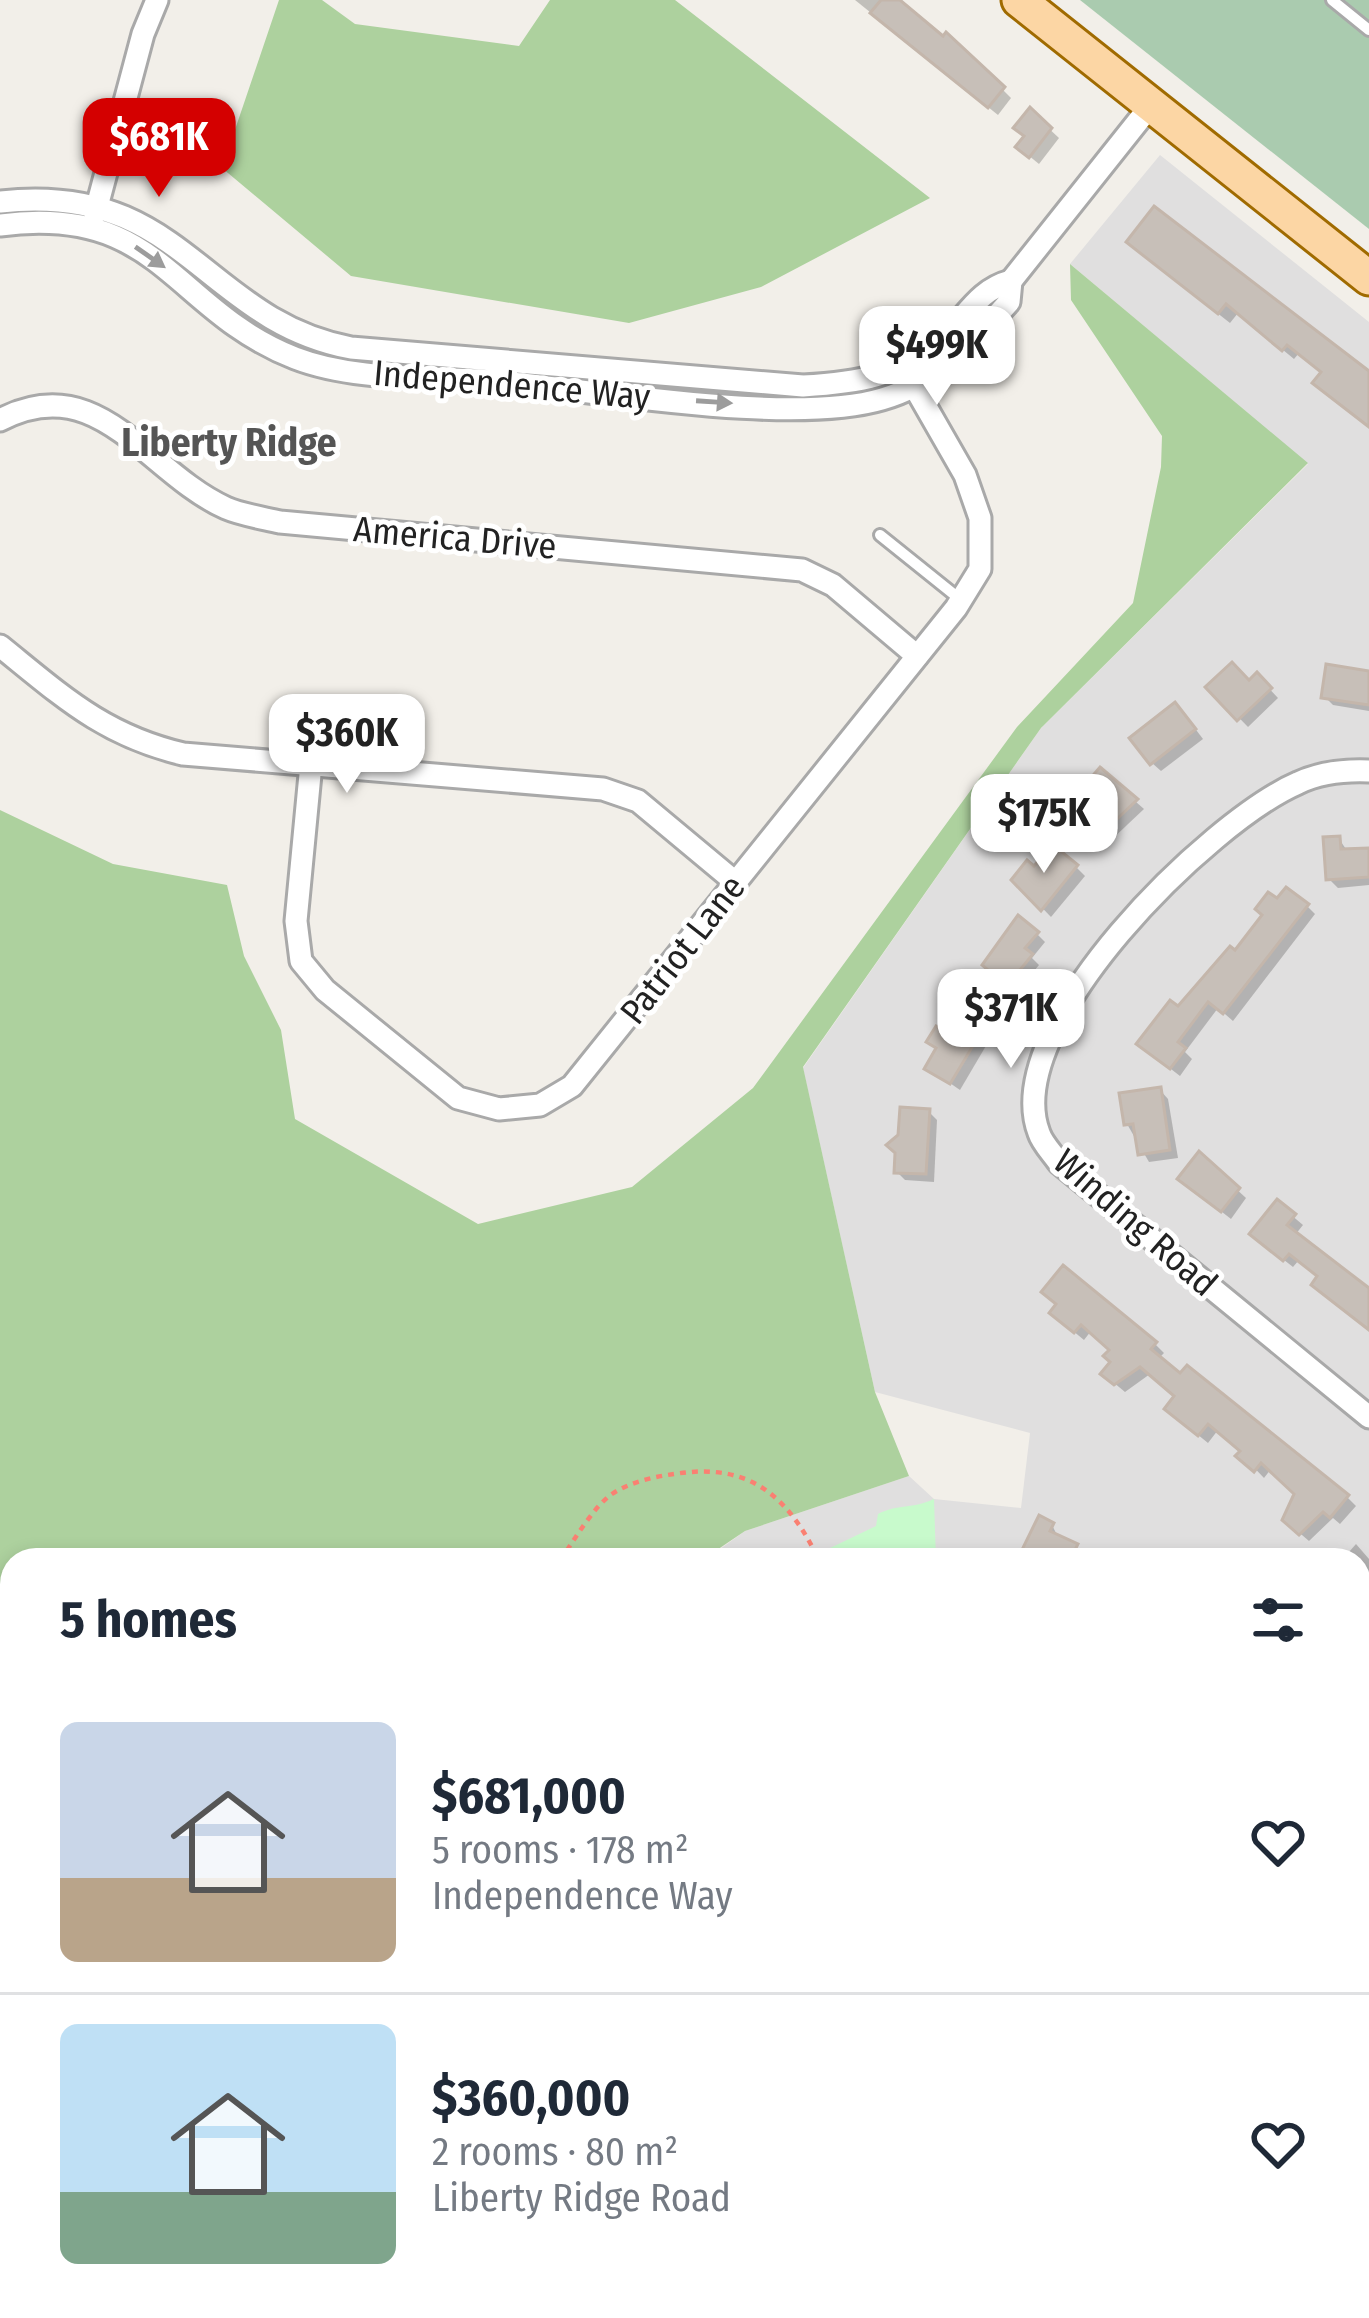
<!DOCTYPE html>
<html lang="en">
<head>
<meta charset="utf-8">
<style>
	body { margin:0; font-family:"Fira Sans Condensed",sans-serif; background:#f6f6f7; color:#1f2937; height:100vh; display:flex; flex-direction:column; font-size:45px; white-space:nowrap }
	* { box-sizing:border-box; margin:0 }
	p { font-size:39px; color:#747a83 }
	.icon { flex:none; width:66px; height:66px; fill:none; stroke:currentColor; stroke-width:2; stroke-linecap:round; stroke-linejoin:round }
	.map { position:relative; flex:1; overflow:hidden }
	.side { position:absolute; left:0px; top:1548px; width:1371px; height:771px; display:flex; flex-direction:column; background:#fff; border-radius:36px 36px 0 0; box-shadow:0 6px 18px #0003 }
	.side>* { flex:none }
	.price { position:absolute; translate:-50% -102px; padding:0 27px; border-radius:24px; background:#fff; color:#222; font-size:39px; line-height:78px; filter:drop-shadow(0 3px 6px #0008) }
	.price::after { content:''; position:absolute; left:50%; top:72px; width:36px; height:27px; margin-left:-18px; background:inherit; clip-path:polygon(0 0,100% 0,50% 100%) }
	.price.on { background:#d40000; color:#fff }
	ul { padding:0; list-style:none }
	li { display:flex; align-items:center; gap:36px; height:300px; padding:0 60px }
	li+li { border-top:3px solid #e0e1e3 }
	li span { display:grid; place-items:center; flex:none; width:336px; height:240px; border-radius:18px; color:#555 }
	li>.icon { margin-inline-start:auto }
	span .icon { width:144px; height:144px; fill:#fffc; stroke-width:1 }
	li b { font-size:51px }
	h2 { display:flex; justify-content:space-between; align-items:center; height:144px; padding:0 60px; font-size:51px }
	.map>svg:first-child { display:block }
</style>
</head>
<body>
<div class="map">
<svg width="1369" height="2318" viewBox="0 0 1369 2318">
	<rect width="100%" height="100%" fill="#f2efe9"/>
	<path fill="#e0dfdf" d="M1160 155 1369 322V2318H146L149 2307H1359V1560H705L745 1531 909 1476 934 1499 1021 1508 1030 1433 875 1392 803 1068 1041 728 1308 464 1070 264Z"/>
	<g fill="#add19e">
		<path d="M279 0H322L355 24 519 46 550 0H675L930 198 761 287 629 323 351 276 222 168Z"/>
		<path d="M1070 264 1308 463 1041 728 803 1067 875 1392 909 1476 745 1531 702 1560H12V1751H0V810L113 864 227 885 244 956 281 1030 295 1119 478 1224 632 1187 753 1088 1017 727 1133 603 1161 467 1162 436 1071 300Z"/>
		<path d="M12 1985V2307H149L146 2318H0V1993Z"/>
	</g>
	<path fill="#aacbaf" d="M1080 0H1369V229Z"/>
	<path fill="#c8facc" d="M934 1499 936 1560H830L826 1550 876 1526 878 1514C897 1504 913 1509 934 1499Z"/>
	<g fill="#0003">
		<path d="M855 0H891L959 46 1011 98 998 115Z"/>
		<path d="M1030 111 1059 138 1039 164 1028 155Z"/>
		<path d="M1141 253 1369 389V426L1324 373 1299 353 1294 359 1238 313 1230 323Z"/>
		<path d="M1369 674V711L1333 705 1324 696Z"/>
		<path d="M1257 676 1278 698 1248 727 1209 687 1249 684Z"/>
		<path d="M1184 714 1203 739 1161 771 1152 763Z"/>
		<path d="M1101 771 1144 809 1109 842 1078 816Z"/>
		<path d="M1339 839 1348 852 1369 851V885L1338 888 1329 879Z"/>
		<path d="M1076 867 1085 876 1051 917 1015 880 1035 870Z"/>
		<path d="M1278 902 1307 906 1315 914 1233 1021 1218 1008 1185 1052 1192 1059 1180 1076 1149 1052 1178 1010Z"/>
		<path d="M1037 934 1045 942 1032 958 1039 965 1017 992 994 973Z"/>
		<path d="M981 1031 990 1039 960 1090 928 1068 947 1037Z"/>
		<path d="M1160 1090 1168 1099 1178 1158 1149 1162 1127 1124Z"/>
		<path d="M929 1112 937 1120 934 1182 905 1180 897 1172 898 1153Z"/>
		<path d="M1199 1155 1246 1198 1231 1219 1190 1187Z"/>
		<path d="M1277 1203 1303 1225 1295 1235 1369 1293V1329L1320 1277 1299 1260 1293 1267 1261 1242Z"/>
		<path d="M1063 1269 1155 1344 1164 1353 1158 1359 1180 1377 1187 1369 1347 1497 1356 1506 1340 1524 1333 1518 1309 1541 1295 1529 1297 1494 1271 1469 1264 1478 1218 1430 1208 1443 1176 1417 1177 1397 1150 1374 1125 1392 1113 1382V1350L1091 1331 1084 1340 1061 1321Z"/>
		<path d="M1052 1525 1059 1539 1085 1556 1083 1560H1021Z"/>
		<path d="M1356 1544 1369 1559V1591L1359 1604V1560H1342Z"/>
		<path d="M0 1837 12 1845V1970L0 1972Z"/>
		<path d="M1359 2011 1369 2022V2036L1359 2046Z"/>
		<path d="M1360 2118 1369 2124V2179L1359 2173Z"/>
		<path d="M235 2307H296L294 2318H243Z"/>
		<path d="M798 2307H823L822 2318H801Z"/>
		<path d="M876 2307H905L906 2318H887Z"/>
		<path d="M1210 2307 1221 2318H1199Z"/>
	</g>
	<g fill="#c7bfb8" stroke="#c4b6ab" stroke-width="3">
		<path d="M881 0H900L943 36 946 32 1005 87 988 108 870 13Z"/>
		<path d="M1030 107 1052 128 1029 158 1015 147 1024 136 1013 128Z"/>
		<path d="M1154 206 1369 371V427L1312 383 1321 372 1287 345 1282 351 1226 304 1218 314 1126 242Z"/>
		<path d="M1232 662 1249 680 1257 672 1272 688 1237 721 1205 687Z"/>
		<path d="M1326 664 1369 671V705L1321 698Z"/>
		<path d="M1175 702 1196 729 1150 765 1129 738Z"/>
		<path d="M1100 767 1138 799 1099 836 1065 808Z"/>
		<path d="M1340 836 1341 849 1369 848V877L1326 880 1323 837Z"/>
		<path d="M1052 844 1078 865 1041 911 1011 880 1027 860 1034 866Z"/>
		<path d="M1286 887 1309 904 1223 1014 1208 1002 1178 1042 1186 1048 1170 1069 1136 1044 1170 1000 1178 1006 1230 946 1235 950 1262 915 1255 909 1268 892 1277 898Z"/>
		<path d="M1018 915 1039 932 1025 948 1033 954 1007 986 982 965Z"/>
		<path d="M957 1014 983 1029 950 1084 924 1069 936 1048 926 1042 936 1026 946 1032Z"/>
		<path d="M1161 1087 1170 1150 1138 1155 1133 1124 1124 1125 1119 1093Z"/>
		<path d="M900 1107 930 1109 926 1174 894 1173 895 1153 886 1145 898 1135Z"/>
		<path d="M1199 1151 1240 1188 1221 1212 1177 1179Z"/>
		<path d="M1277 1199 1296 1214 1287 1225 1369 1288V1330L1311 1285 1317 1276 1289 1254 1283 1261 1249 1234Z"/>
		<path d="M1063 1265 1157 1342 1151 1349 1180 1373 1187 1365 1349 1495 1330 1518 1323 1512 1299 1535 1282 1520 1294 1494 1261 1463 1254 1472 1235 1456 1240 1451 1208 1424 1198 1436 1164 1409 1174 1396 1140 1367 1114 1385 1100 1374 1110 1362 1103 1356 1109 1350 1081 1325 1074 1333 1049 1313 1056 1304 1041 1292Z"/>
		<path d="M1039 1515 1054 1523 1050 1531 1078 1544 1070 1560H1017Z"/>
	</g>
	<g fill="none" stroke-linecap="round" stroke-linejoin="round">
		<g stroke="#a9a9a9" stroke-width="16">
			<g id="lane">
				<path d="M1332 0 1369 30"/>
				<path d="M880 535 961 600"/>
				<path d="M0 1780H12"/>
			</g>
		</g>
		<g stroke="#a9a9a9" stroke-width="27">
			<g id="street">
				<path d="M0 202C183 181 203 320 351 348L803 386C856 383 900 377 941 340 966 318 977 290 1011 281L1009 302C971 344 938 383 882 399 790 426 594 390 493 381 430 376 354 381 295 358 171 309 162 204 0 225"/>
				<path d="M95 214 143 34 157 0"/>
				<path d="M1011 281 1151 105"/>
				<path d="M0 420C99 368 146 472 226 508 242 515 263 518 280 522L802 570 833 585 917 656"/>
				<path d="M0 646C62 696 103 735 183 754L603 789 638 801 734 881"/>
				<path d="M311 764 296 921 301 961 325 990 458 1098 499 1109 540 1105 572 1086 956 608 980 569V518L965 475 910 379"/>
				<path d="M1369 771C1344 770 1321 772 1298 783 1210 821 998 1027 1039 1133 1042 1143 1053 1154 1059 1163L1369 1417"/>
				<path d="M1359 1702 1369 1690"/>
				<path d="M1359 1911 1369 1919"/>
				<path d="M1359 2297 1369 2284"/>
				<path d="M368 2318 371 2307"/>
				<path d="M1343 2318 1351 2307"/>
			</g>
		</g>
		<g stroke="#a06b00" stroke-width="39">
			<path id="primary" d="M1019 0 1369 278"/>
		</g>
		<g stroke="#fa8072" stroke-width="4.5" stroke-dasharray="6 6" stroke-linecap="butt">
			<path d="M560 1560C575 1540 592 1508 612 1494 630 1482 653 1477 674 1474 748 1462 787 1494 819 1560"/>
			<path d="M0 2131 12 2119"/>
			<path d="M0 2280 12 2290"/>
			<path d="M34 2307 47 2318"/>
		</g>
		<use href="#lane" stroke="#fff" stroke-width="10"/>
		<use href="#street" stroke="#fff" stroke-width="21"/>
		<use href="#primary" stroke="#fcd6a4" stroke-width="33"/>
	</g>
	<defs><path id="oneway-solid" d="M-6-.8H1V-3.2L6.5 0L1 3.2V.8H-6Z" transform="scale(3)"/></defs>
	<g fill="#9c9c9c">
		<use href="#oneway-solid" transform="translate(150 257) rotate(35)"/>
		<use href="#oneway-solid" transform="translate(714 402) rotate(4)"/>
	</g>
	<g text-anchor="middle" stroke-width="10" stroke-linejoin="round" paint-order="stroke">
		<g font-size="36" fill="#222" stroke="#fff">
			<text transform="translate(512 384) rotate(5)" y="13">Independence Way</text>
			<text transform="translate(455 537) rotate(5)" y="13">America Drive</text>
			<text transform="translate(682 949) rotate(-52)" y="13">Patriot Lane</text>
			<text transform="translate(1136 1222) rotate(41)" y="13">Winding Road</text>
		</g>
		<g font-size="39" font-weight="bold" fill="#555" stroke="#fff">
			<text x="229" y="456">Liberty Ridge</text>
		</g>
	</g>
</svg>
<b class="price on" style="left:159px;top:200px">$681K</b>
<b class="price" style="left:937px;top:408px">$499K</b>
<b class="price" style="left:347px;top:796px">$360K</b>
<b class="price" style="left:1044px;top:876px">$175K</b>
<b class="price" style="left:1011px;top:1071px">$371K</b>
<section class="side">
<h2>5 homes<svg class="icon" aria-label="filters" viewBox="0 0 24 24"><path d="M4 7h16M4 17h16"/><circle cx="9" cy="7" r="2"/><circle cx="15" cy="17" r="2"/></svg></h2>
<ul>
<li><span style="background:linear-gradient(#c9d6e8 65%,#b9a48a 0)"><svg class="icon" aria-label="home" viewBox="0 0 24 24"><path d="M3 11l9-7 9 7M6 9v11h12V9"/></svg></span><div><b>$681,000</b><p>5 rooms · 178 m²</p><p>Independence Way</p></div><svg class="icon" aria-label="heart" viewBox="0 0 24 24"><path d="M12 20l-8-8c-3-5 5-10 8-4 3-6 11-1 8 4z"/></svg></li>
<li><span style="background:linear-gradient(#bfe0f5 70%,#7fa58c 0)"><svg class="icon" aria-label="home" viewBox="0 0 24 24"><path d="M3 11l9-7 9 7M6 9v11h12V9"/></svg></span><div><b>$360,000</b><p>2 rooms · 80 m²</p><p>Liberty Ridge Road</p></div><svg class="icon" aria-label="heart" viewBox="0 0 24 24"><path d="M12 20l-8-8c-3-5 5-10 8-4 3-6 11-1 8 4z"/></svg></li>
</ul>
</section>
</div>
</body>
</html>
